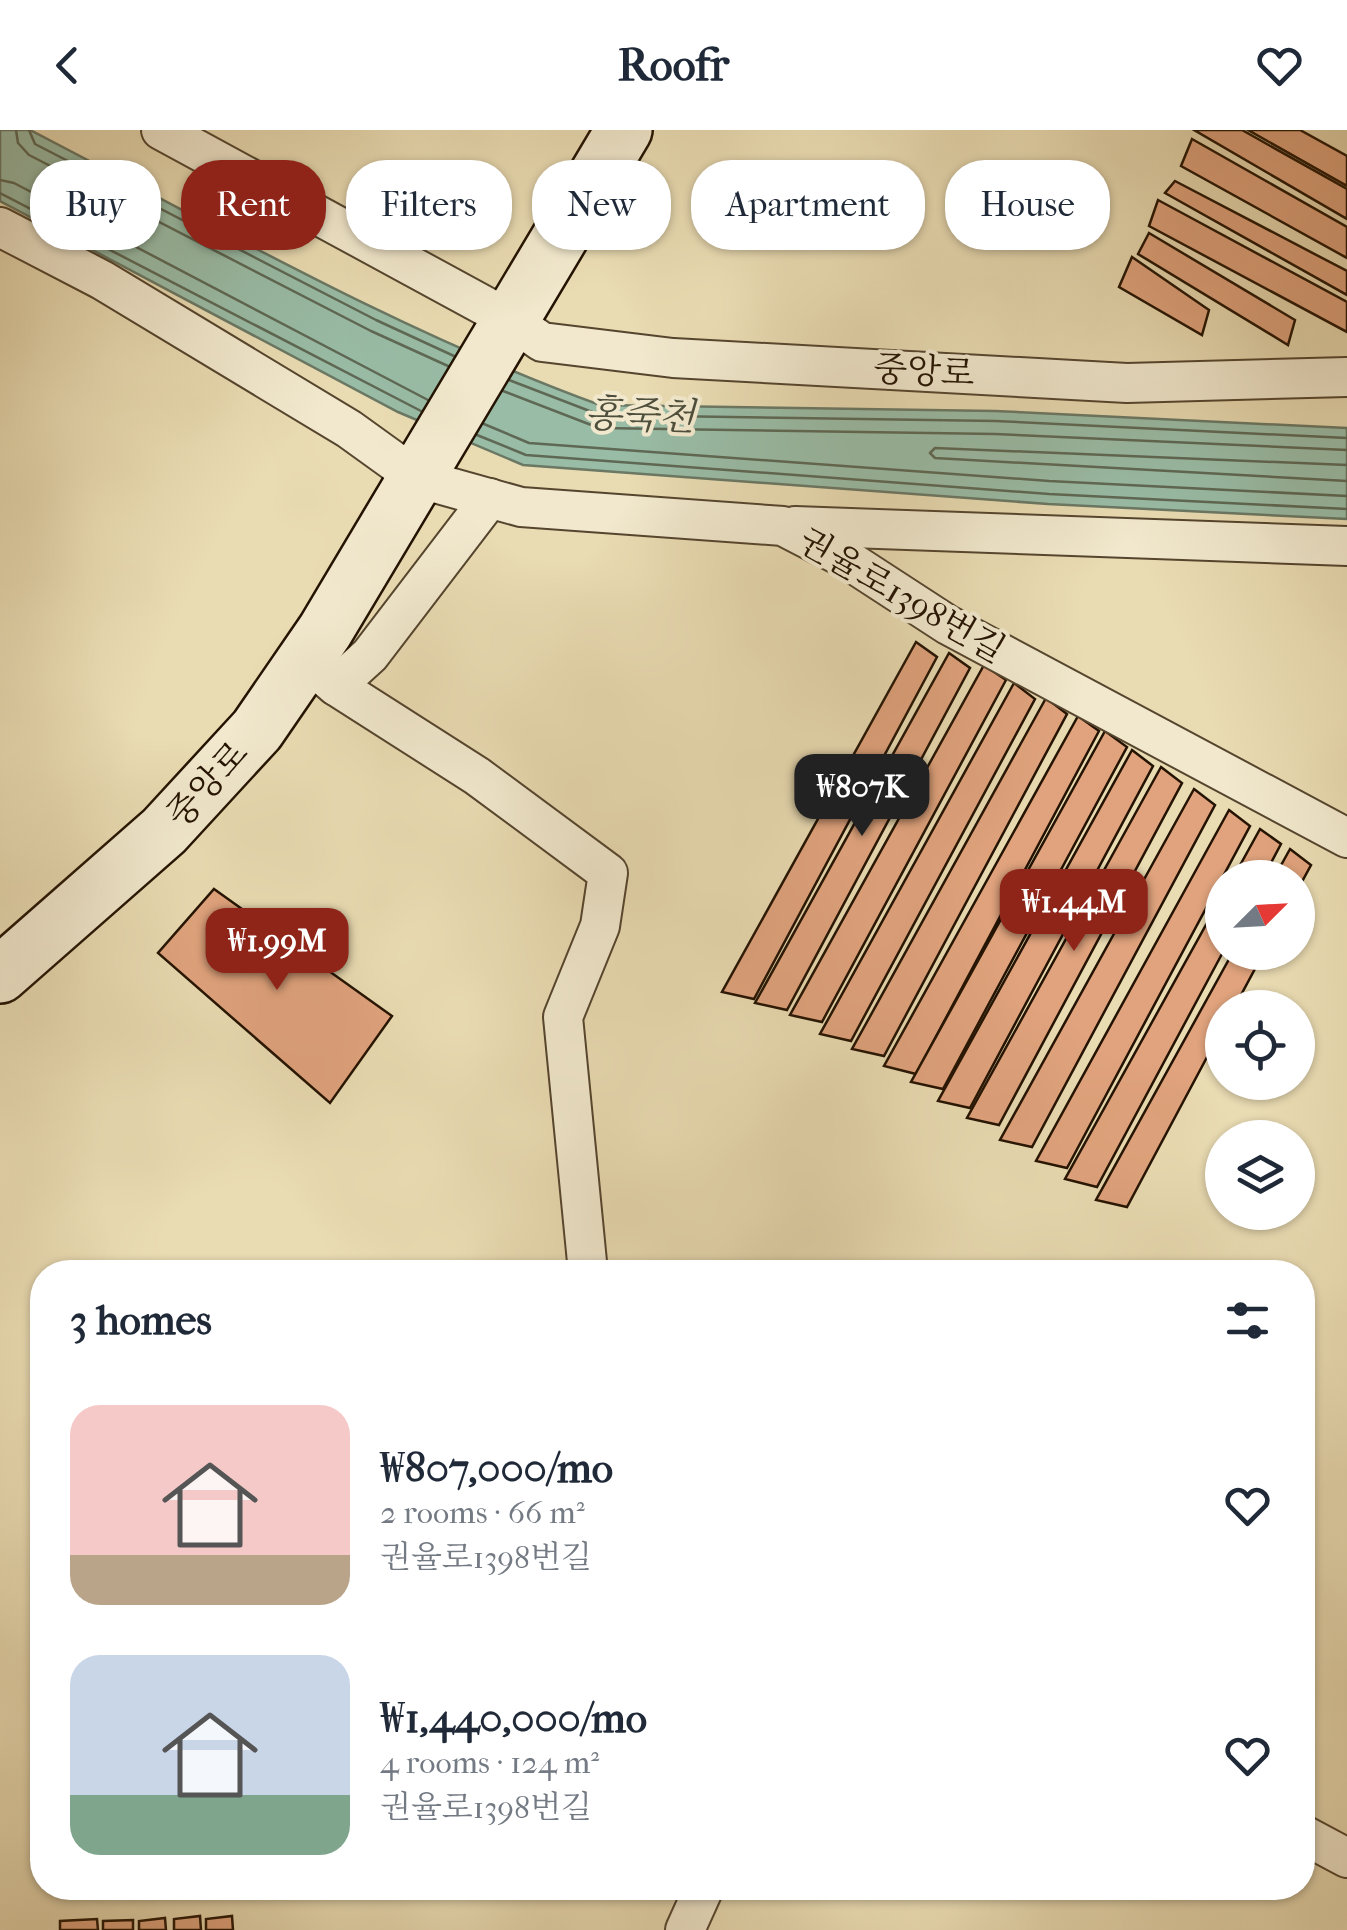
<!DOCTYPE html>
<html lang="en">
<head>
<meta charset="utf-8">
<style>
	body { margin:0; font-family:"IM FELL French Canon","Noto Serif KR",serif; background:#f6f6f7; color:#1f2937; height:100vh; display:flex; flex-direction:column; font-size:38px; white-space:nowrap }
	* { box-sizing:border-box; margin:0 }
	p { font-size:32px; color:#747a83 }
	.icon { flex:none; width:55px; height:55px; fill:none; stroke:currentColor; stroke-width:2; stroke-linecap:round; stroke-linejoin:round }
	.map { position:relative; flex:1; overflow:hidden }
	.sheet { position:absolute; left:30px; top:1130px; width:1285px; height:640px; display:flex; flex-direction:column; background:#fff; border-radius:40px; box-shadow:0 2px 8px #0004 }
	.sheet>* { flex:none }
	.banner { position:absolute; left:30px; top:30px; width:1288px; height:90px; display:flex; gap:20px }
	.needle { width:65px; rotate:66deg }
	.fabs { position:absolute; left:1205px; top:730px; display:grid; gap:20px }
	.fabs a { display:grid; place-items:center; width:110px; height:110px; border-radius:50%; background:#fff; box-shadow:0 2px 8px #0004; font-size:50px }
	.price { position:absolute; translate:-50% -85px; padding:0 22px; border-radius:20px; background:#8f2418; color:#fff; font-size:32px; line-height:65px; filter:drop-shadow(0 2px 5px #0008) }
	.price::after { content:''; position:absolute; left:50%; top:60px; width:30px; height:22px; margin-left:-15px; background:inherit; clip-path:polygon(0 0,100% 0,50% 100%) }
	.price.current { background:#222; color:#fff }
	ul { padding:0; list-style:none }
	li { display:flex; align-items:center; gap:30px; height:250px; padding:0 40px }
	li span { display:grid; place-items:center; flex:none; width:280px; height:200px; border-radius:30px; color:#555 }
	li>.icon { margin-inline-start:auto }
	span .icon { width:120px; height:120px; fill:#fffc; stroke-width:1 }
	li b { font-size:42px }
	h2 { display:flex; justify-content:space-between; align-items:center; height:120px; padding:0 40px; font-size:42px }
	.pill { padding:0 35px; border-radius:40px; background:#fff; box-shadow:0 2px 8px #0004; font-size:35px; line-height:90px }
	.pill.current { background:#8f2418; color:#fff }
	header { display:flex; justify-content:space-between; align-items:center; height:130px; padding:0 40px; background:#fff; font-size:45px; font-weight:700 }
	.map>svg:first-child { display:block }
</style>
</head>
<body>
<header><svg class="icon" aria-label="back" viewBox="0 0 24 24"><path d="M15 5l-7 7 7 7"/></svg>Roofr<svg class="icon" aria-label="heart" viewBox="0 0 24 24"><path d="M12 20l-8-8c-3-5 5-10 8-4 3-6 11-1 8 4z"/></svg></header>
<div class="map">
<svg width="1347" height="1800" viewBox="0 0 1347 1800">
	<rect width="100%" height="100%" fill="#e9dbb2"/>
	<filter id="stains"><feTurbulence type="fractalNoise" baseFrequency=".002" numOctaves="4"/><feColorMatrix values="0 0 0 0 .2 0 0 0 0 .09 0 0 0 0 .02 0 0 0 .5 -.17"/></filter>
	<radialGradient id="worn" r=".72"><stop offset=".6" stop-color="#630" stop-opacity="0"/><stop offset="1" stop-color="#630" stop-opacity=".3"/></radialGradient>
	<path fill="#99bca6" stroke="#6a7864" stroke-width="2.5" d="M0 0H30C217 97 402 203 600 275L995 281 1347 298V389L1048 374 523 335 398 282 0 71Z"/>
	<g fill="none" stroke-linecap="round" stroke-linejoin="round">
		<g stroke="#5e6854" stroke-width="2.5">
			<path d="M16 0 18 13 29 25 371 201 448 236"/>
			<path d="M29 0 35 14 376 190 454 226"/>
			<path d="M0 50 14 53 428 270"/>
			<path d="M0 63 421 281"/>
			<path d="M509 250 600 285 995 291 1347 308"/>
			<path d="M503 261 599 298 995 304 1347 320"/>
			<path d="M484 294 529 313 1049 351 1347 366"/>
			<path d="M477 305 526 325 1049 364 1347 379"/>
			<path d="M1347 335 935 318 930 323 935 328 1347 351"/>
		</g>
	</g>
	<g fill="#e0a37d" stroke="#241302" stroke-width="2.5">
		<path d="M1194 0H1242L1347 59V89Z"/>
		<path d="M1248 0H1300L1347 26V56Z"/>
		<path d="M1192 9 1347 97V128L1181 36Z"/>
		<path d="M1175 51 1347 141V165L1165 63Z"/>
		<path d="M1158 70 1347 172V202L1149 96Z"/>
		<path d="M1149 103 1295 190 1288 215 1138 124Z"/>
		<path d="M1132 127 1209 180 1202 205 1119 157Z"/>
		<path d="M916 512 937 527 754 869 722 862Z"/>
		<path d="M949 523 970 538 787 880 755 873Z"/>
		<path d="M984 535 1006 550 822 892 790 885Z"/>
		<path d="M1014 553 1035 569 851 911 820 904Z"/>
		<path d="M1046 568 1067 584 884 926 852 919Z"/>
		<path d="M1078 586 1099 601 916 944 884 936Z"/>
		<path d="M1105 601 1127 617 943 959 911 952Z"/>
		<path d="M1132 620 1153 636 970 978 938 971Z"/>
		<path d="M1161 637 1182 653 999 995 967 988Z"/>
		<path d="M1194 659 1215 675 1032 1017 1000 1010Z"/>
		<path d="M1229 680 1250 696 1067 1038 1036 1031Z"/>
		<path d="M1260 699 1281 714 1263 748H1233Z"/>
		<path d="M1290 719 1311 735 1298 759V748H1274Z"/>
		<path d="M214 759 392 886 330 973 158 823Z"/>
		<path d="M1222 766 1223 822 1097 1057 1065 1049Z"/>
		<path d="M1233 822H1264L1234 878H1222V899L1127 1077 1096 1070Z"/>
		<path d="M200 1786 201 1800H174V1789Z"/>
		<path d="M232 1786 233 1800H206V1789Z"/>
		<path d="M165 1788 166 1800H139V1791Z"/>
		<path d="M97 1789 98 1800H60V1791Z"/>
		<path d="M133 1790V1800H103V1791Z"/>
	</g>
	<g fill="none" stroke-linecap="round" stroke-linejoin="round">
		<g stroke="#55452e" stroke-width="42">
			<g id="street">
				<path d="M161 0 509 189 542 212 673 228 1127 253 1347 247"/>
				<path d="M0 97 102 150 349 299 417 348 521 377 783 396 845 428 948 495 1347 708"/>
				<path d="M795 396 1347 416"/>
				<path d="M306 531 336 556 477 646 608 743 600 796 563 887 588 1142"/>
				<path d="M336 556 370 525 490 368"/>
				<path d="M1302 1704 1347 1728"/>
				<path d="M685 1800 704 1758"/>
			</g>
		</g>
		<g stroke="#241302" stroke-width="60">
			<path id="secondary" d="M0 845 164 701 257 600 325 501 624 0"/>
		</g>
		<use href="#street" stroke="#f1e8cd" stroke-width="38"/>
		<use href="#secondary" stroke="#f1e8cd" stroke-width="55"/>
	</g>
	<g text-anchor="middle" stroke-width="8" stroke-linejoin="round" paint-order="stroke">
		<g font-size="35" fill="#241302" stroke="#f1e8cd">
			<text transform="translate(924 241) rotate(3)" y="12">중앙로</text>
			<text transform="translate(902 465) rotate(30)" y="12">권율로1398번길</text>
			<text transform="translate(207 654) rotate(-48)" y="12">중앙로</text>
		</g>
		<g font-size="38" font-style="italic" fill="#4d4e3b" stroke="#f1e8cd">
			<text transform="translate(640 285) rotate(2)" y="13">홍죽천</text>
		</g>
	</g>
	<rect width="100%" height="100%" filter="url(#stains)"/>
	<rect width="100%" height="100%" fill="url(#worn)"/>
</svg>
<div class="fabs">
<a><svg class="needle" viewBox="-14 -14 28 28"><path d="M0-13l5 13h-10z" fill="#e53935"/><path d="M0 13l5-13h-10z" fill="#747a83"/></svg></a>
<a><svg class="icon" aria-label="locate" viewBox="0 0 24 24"><circle cx="12" cy="12" r="6"/><path d="M12 2v4M12 18v4M2 12h4M18 12h4"/></svg></a>
<a><svg class="icon" aria-label="layers" viewBox="0 0 24 24"><path d="M12 4l9 5-9 5-9-5zM3 14l9 5 9-5"/></svg></a>
</div>
<b class="price current" style="left:862px;top:709px">₩807K</b>
<b class="price" style="left:1074px;top:824px">₩1.44M</b>
<b class="price" style="left:277px;top:863px">₩1.99M</b>
<div class="banner">
<a class="pill">Buy</a>
<a class="pill current">Rent</a>
<a class="pill">Filters</a>
<a class="pill">New</a>
<a class="pill">Apartment</a>
<a class="pill">House</a>
</div>
<section class="sheet">
<h2>3 homes<svg class="icon" aria-label="filters" viewBox="0 0 24 24"><path d="M4 7h16M4 17h16"/><circle cx="9" cy="7" r="2"/><circle cx="15" cy="17" r="2"/></svg></h2>
<ul>
<li><span style="background:linear-gradient(#f6c9c9 75%,#b9a48a 0)"><svg class="icon" aria-label="home" viewBox="0 0 24 24"><path d="M3 11l9-7 9 7M6 9v11h12V9"/></svg></span><div><b>₩807,000/mo</b><p>2 rooms · 66 m²</p><p>권율로1398번길</p></div><svg class="icon" aria-label="heart" viewBox="0 0 24 24"><path d="M12 20l-8-8c-3-5 5-10 8-4 3-6 11-1 8 4z"/></svg></li>
<li><span style="background:linear-gradient(#c9d6e8 70%,#7fa58c 0)"><svg class="icon" aria-label="home" viewBox="0 0 24 24"><path d="M3 11l9-7 9 7M6 9v11h12V9"/></svg></span><div><b>₩1,440,000/mo</b><p>4 rooms · 124 m²</p><p>권율로1398번길</p></div><svg class="icon" aria-label="heart" viewBox="0 0 24 24"><path d="M12 20l-8-8c-3-5 5-10 8-4 3-6 11-1 8 4z"/></svg></li>
</ul>
</section>
</div>
</body>
</html>
